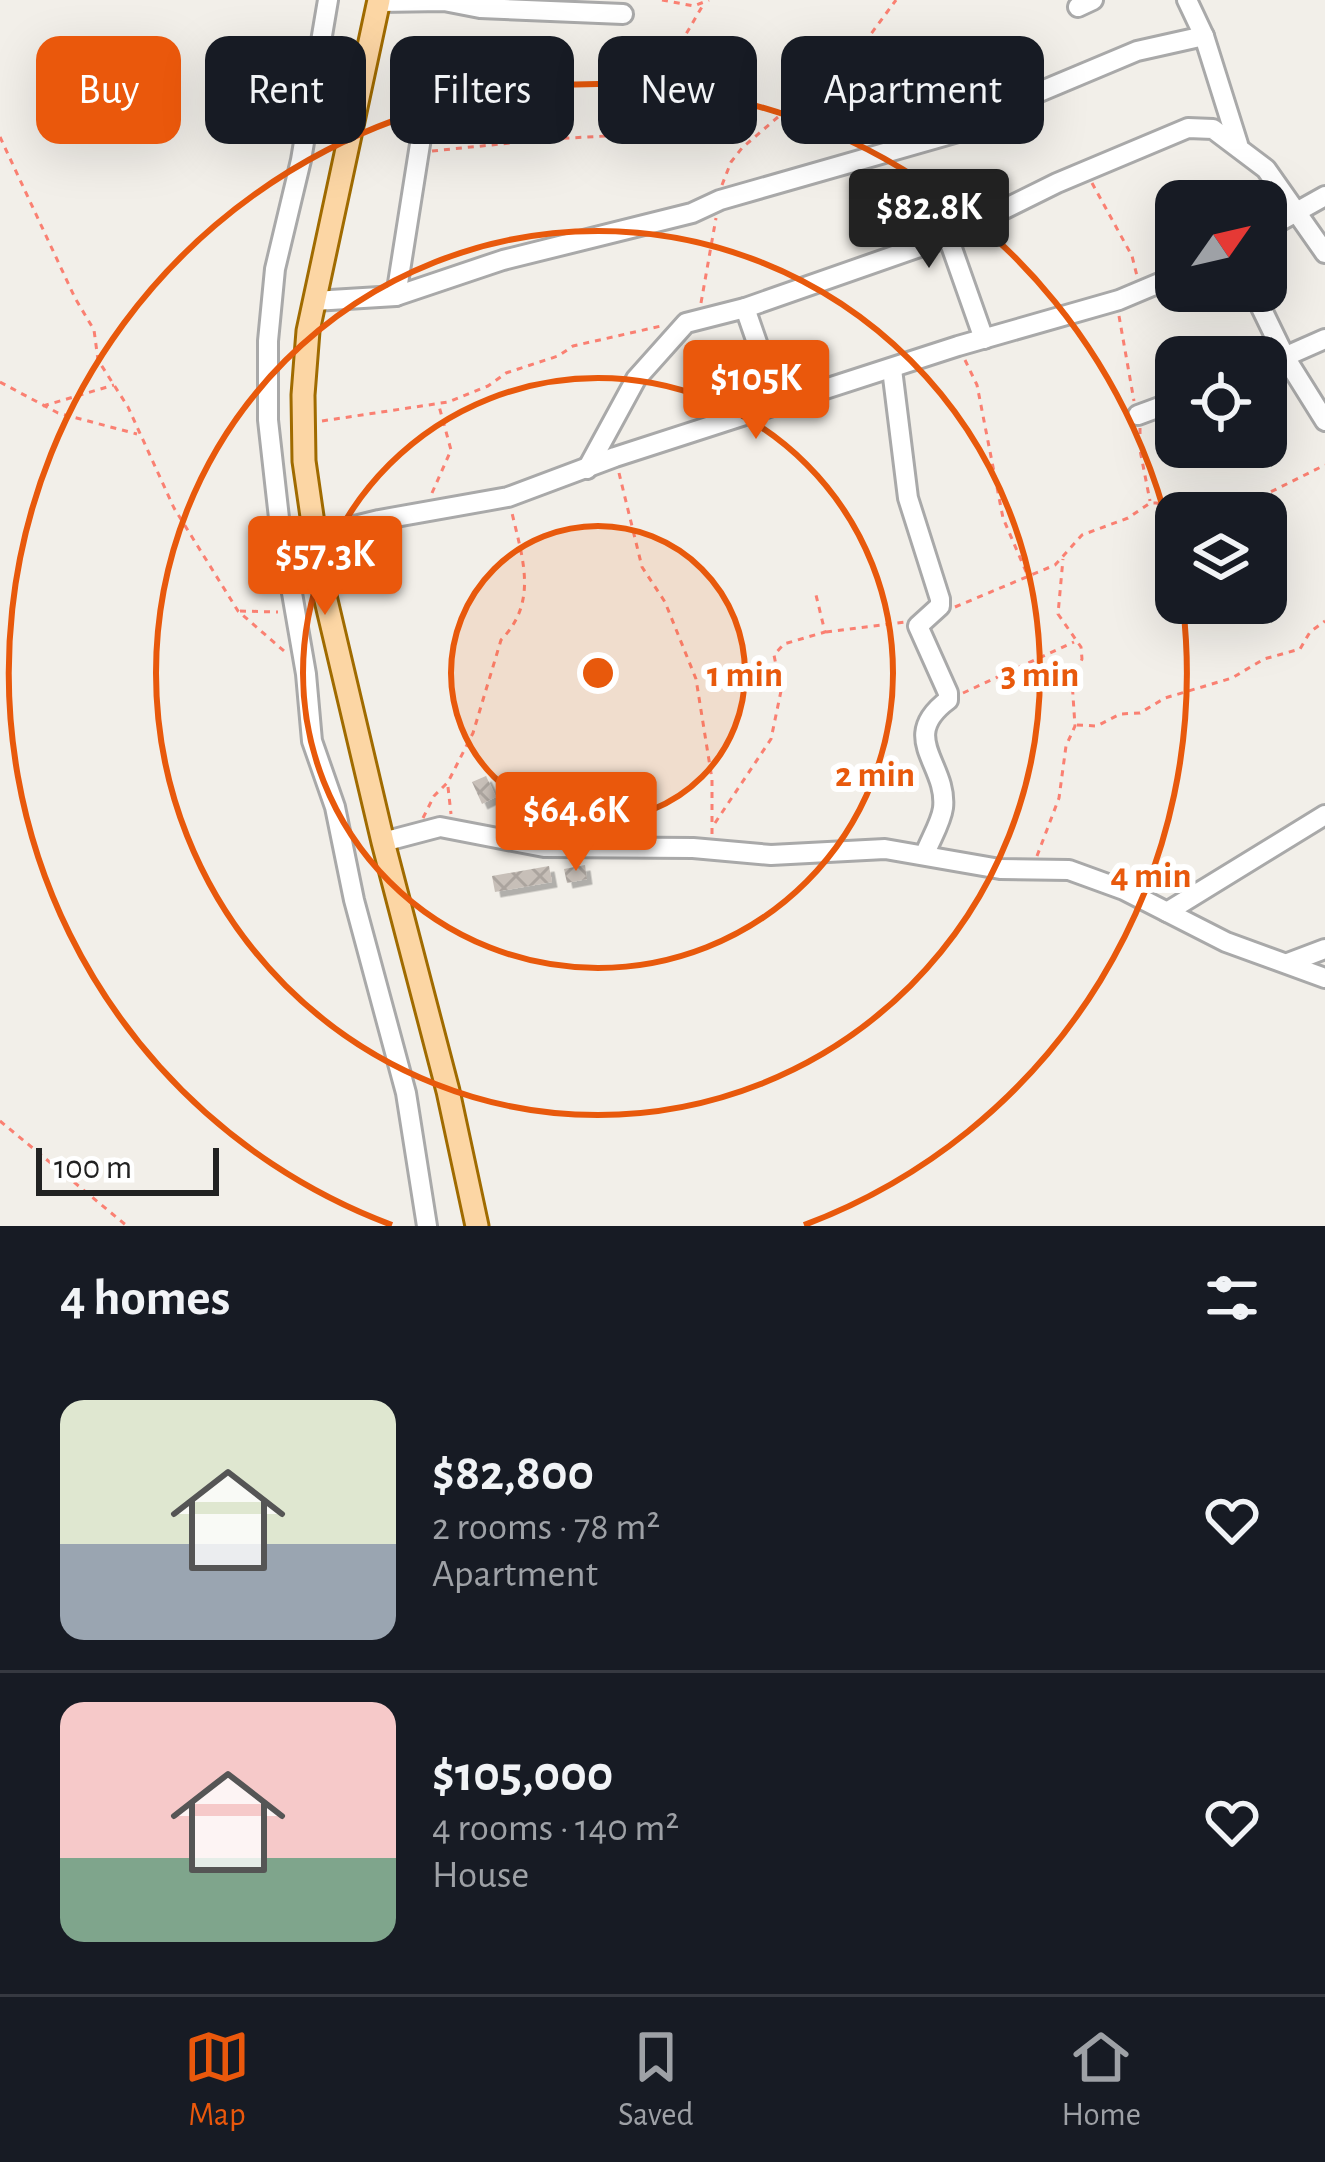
<!DOCTYPE html>
<html lang="en">
<head>
<meta charset="utf-8">
<style>
	body { margin:0; font-family:"Alegreya Sans",sans-serif; background:#242831; color:#f1f3f6; height:100vh; display:flex; flex-direction:column; font-size:45px; white-space:nowrap }
	* { box-sizing:border-box; margin:0 }
	p { font-size:39px; color:#9ea1a6 }
	.icon { flex:none; width:66px; height:66px; fill:none; stroke:currentColor; stroke-width:2; stroke-linecap:round; stroke-linejoin:round }
	.map { position:relative; height:1226px; overflow:hidden }
	.drawer { display:flex; flex-direction:column; background:#171b24; flex:1 }
	.drawer>* { flex:none }
	.banner { position:absolute; left:36px; top:36px; width:1254px; height:108px; display:flex; gap:24px }
	.needle { width:78px; rotate:56deg }
	.tools { position:absolute; left:1155px; top:180px; display:grid; gap:24px }
	.tools a { display:grid; place-items:center; width:132px; height:132px; border-radius:24px; background:#171b24; box-shadow:0 12px 48px #0002; font-size:60px }
	.scale { position:absolute; left:36px; bottom:30px; width:183px; box-sizing:border-box; padding-left:12px; border:6px solid #222; border-top:0; font-size:33px; line-height:42px; white-space:nowrap; color:#222; -webkit-text-stroke:9px #fff; paint-order:stroke }
	.price { position:absolute; translate:-50% -102px; padding:0 27px; border-radius:12px; background:#ea580c; color:#fff; font-size:39px; line-height:78px; filter:drop-shadow(0 3px 6px #0008) }
	.price::after { content:''; position:absolute; left:50%; top:72px; width:36px; height:27px; margin-left:-18px; background:inherit; clip-path:polygon(0 0,100% 0,50% 100%) }
	.price.current { background:#222; color:#fff }
	ul { padding:0; list-style:none }
	li { display:flex; align-items:center; gap:36px; height:300px; padding:0 60px }
	li+li { border-top:3px solid #363941 }
	li span { display:grid; place-items:center; flex:none; width:336px; height:240px; border-radius:24px; color:#555 }
	li>.icon { margin-inline-start:auto }
	span .icon { width:144px; height:144px; fill:#fffc; stroke-width:1 }
	li b { font-size:51px }
	h2 { display:flex; justify-content:space-between; align-items:center; height:144px; padding:0 60px; font-size:51px }
	.pill { padding:0 42px; border-radius:24px; background:#171b24; box-shadow:0 12px 48px #0002; font-size:42px; line-height:108px }
	.pill.current { background:#ea580c; color:#fff }
	.tabs { display:flex; justify-content:space-around; align-items:center; height:168px; border-top:3px solid #363941; background:#171b24; font-size:33px; color:#9ea1a6 }
	.tabs a { display:grid; justify-items:center; gap:6px }
	.tabs .current { color:#ea580c }
	.map>svg:first-child { display:block }
</style>
</head>
<body>
<div class="map">
<svg width="1325" height="1226" viewBox="0 0 1325 1226">
	<defs>
		<pattern id="building-cross-hatch" width="8" height="8" patternUnits="userSpaceOnUse" patternTransform="scale(3)"><rect width="8" height="8" fill="#c7bfb8"/><path d="M0 0l8 8M0 8l8-8" fill="none" stroke="#aba49e"/></pattern>
		<filter id="shadow"><feDropShadow dx="5.5" dy="5.5" stdDeviation="0" flood-color="#0004"/></filter>
	</defs>
	<rect width="100%" height="100%" fill="#f2efe9"/>
	<g fill="url(#building-cross-hatch)" filter="url(#shadow)">
		<path d="M486 776 496 797 482 804 472 782Z"/>
		<path d="M585 865 587 879 567 883 564 869Z"/>
		<path d="M549 866 552 882 495 892 492 876Z"/>
	</g>
	<g fill="none" stroke-linecap="round" stroke-linejoin="round">
		<g stroke="#a9a9a9" stroke-width="24">
			<g id="minor">
				<path d="M328 0 301 160 275 269 268 341V420L279 518 306 674 312 741 335 807 354 900 406 1093 427 1226"/>
				<path d="M1187 0 1204 36 1238 144"/>
				<path d="M379 2 444 1 480 8 623 14"/>
				<path d="M1078 7 1093 0"/>
				<path d="M1266 229 1325 196"/>
				<path d="M948 237 984 339"/>
				<path d="M1253 291 1285 357 1325 421"/>
				<path d="M396 296 433 62"/>
				<path d="M314 301 396 296 503 260 692 213 720 200 965 130 1018 101 1137 51 1204 36"/>
				<path d="M745 308 779 406"/>
				<path d="M1266 365 1325 339"/>
				<path d="M892 369 908 498 940 599V606L918 626 948 693V700C897 738 948 764 943 808 941 823 930 840 925 854"/>
				<path d="M1138 415 1176 401"/>
				<path d="M587 469 636 379 686 323 745 308 948 237 1057 183 1188 128 1213 129 1266 169 1325 253"/>
				<path d="M314 536 379 520 508 497 615 457 958 346 1119 300 1176 276"/>
				<path d="M383 842 440 827 544 847 693 848 771 855 885 849 1000 869 1069 870 1124 890 1226 942 1325 978"/>
				<path d="M1167 912 1325 815"/>
				<path d="M1288 963 1325 949"/>
			</g>
		</g>
		<g stroke="#a06b00" stroke-width="27">
			<path id="major" d="M379 0 308 331 303 395 304 461 321 579 383 842 448 1091 477 1226"/>
		</g>
		<g stroke="#fa8072" stroke-width="3" stroke-dasharray="6 6" stroke-linecap="butt">
			<path d="M662 0 694 6 709 0"/>
			<path d="M0 137 75 298 94 330 98 360 128 407 174 508 238 611 284 651"/>
			<path d="M432 151 550 139 644 134 657 120 675 53 703 5"/>
			<path d="M1092 183 1132 256 1137 276"/>
			<path d="M722 185 731 162 742 148 865 42 896 0"/>
			<path d="M701 303 716 218"/>
			<path d="M1119 316 1134 401"/>
			<path d="M965 360 977 385 1003 518 1027 574"/>
			<path d="M0 382 58 413 137 434"/>
			<path d="M43 406 114 385"/>
			<path d="M322 421 448 402 488 386 506 373 558 356 573 346 661 326"/>
			<path d="M1140 428V450L1150 501"/>
			<path d="M619 473 642 567 665 602 696 679 712 779V836"/>
			<path d="M432 493 451 450 439 406"/>
			<path d="M1228 513 1325 465"/>
			<path d="M955 607 1055 565 1082 535 1128 518 1150 503H1157L1176 516"/>
			<path d="M240 611 278 612"/>
			<path d="M826 632 906 622"/>
			<path d="M963 693 1074 642"/>
			<path d="M1077 725 1097 726 1120 714 1140 713 1165 698 1232 678 1264 659 1300 649 1310 632 1325 621"/>
			<path d="M448 787 451 814"/>
			<path d="M423 818 434 796 448 782 473 733 501 640C538 602 523 560 512 513"/>
			<path d="M715 823 771 739 781 691 774 655 784 644 825 632 816 595"/>
			<path d="M1037 856 1059 798 1066 746 1075 726 1072 681 1082 659 1081 647 1058 614 1063 559"/>
			<path d="M0 1121 127 1226"/>
		</g>
		<use href="#minor" stroke="#fff" stroke-width="18"/>
		<use href="#major" stroke="#fcd6a4" stroke-width="21"/>
	</g>
	<circle cx="598" cy="673" r="147" fill="#e8590c" fill-opacity=".12"/>
	<g fill="none" stroke="#e8590c" stroke-width="6">
		<circle cx="598" cy="673" r="147"/>
		<circle cx="598" cy="673" r="295"/>
		<circle cx="598" cy="673" r="442"/>
		<path d="M392 1225A589 589 0 1 1 1175 556M1183 606A589 589 0 0 1 804 1225"/>
	</g>
	<circle cx="598" cy="673" r="18" fill="#e8590c" stroke="#fff" stroke-width="6"/>
	<g font-size="36" text-anchor="middle" font-weight="bold" fill="#e8590c" stroke="#fff" stroke-width="12" stroke-linejoin="round" paint-order="stroke">
		<text x="745" y="686">1 min</text>
		<text x="1040" y="686">3 min</text>
		<text x="875" y="786">2 min</text>
		<text x="1151" y="887">4 min</text>
	</g>
</svg>
<div class="tools">
<a><svg class="needle" viewBox="-14 -14 28 28"><path d="M0-13l5 13h-10z" fill="#e53935"/><path d="M0 13l5-13h-10z" fill="#9ea1a6"/></svg></a>
<a><svg class="icon" aria-label="locate" viewBox="0 0 24 24"><circle cx="12" cy="12" r="6"/><path d="M12 2v4M12 18v4M2 12h4M18 12h4"/></svg></a>
<a><svg class="icon" aria-label="layers" viewBox="0 0 24 24"><path d="M12 4l9 5-9 5-9-5zM3 14l9 5 9-5"/></svg></a>
</div>
<div class="scale">100 m</div>
<b class="price current" style="left:929px;top:271px">$82.8K</b>
<b class="price" style="left:756px;top:442px">$105K</b>
<b class="price" style="left:325px;top:618px">$57.3K</b>
<b class="price" style="left:576px;top:874px">$64.6K</b>
<div class="banner">
<a class="pill current">Buy</a>
<a class="pill">Rent</a>
<a class="pill">Filters</a>
<a class="pill">New</a>
<a class="pill">Apartment</a>
</div>
</div>
<section class="drawer">
<h2>4 homes<svg class="icon" aria-label="filters" viewBox="0 0 24 24"><path d="M4 7h16M4 17h16"/><circle cx="9" cy="7" r="2"/><circle cx="15" cy="17" r="2"/></svg></h2>
<ul>
<li><span style="background:linear-gradient(#dfe7d0 60%,#9aa5b1 0)"><svg class="icon" aria-label="home" viewBox="0 0 24 24"><path d="M3 11l9-7 9 7M6 9v11h12V9"/></svg></span><div><b>$82,800</b><p>2 rooms · 78 m²</p><p>Apartment</p></div><svg class="icon" aria-label="heart" viewBox="0 0 24 24"><path d="M12 20l-8-8c-3-5 5-10 8-4 3-6 11-1 8 4z"/></svg></li>
<li><span style="background:linear-gradient(#f6c9c9 65%,#7fa58c 0)"><svg class="icon" aria-label="home" viewBox="0 0 24 24"><path d="M3 11l9-7 9 7M6 9v11h12V9"/></svg></span><div><b>$105,000</b><p>4 rooms · 140 m²</p><p>House</p></div><svg class="icon" aria-label="heart" viewBox="0 0 24 24"><path d="M12 20l-8-8c-3-5 5-10 8-4 3-6 11-1 8 4z"/></svg></li>
</ul>
</section>
<nav class="tabs">
<a class="current"><svg class="icon" aria-label="map" viewBox="0 0 24 24"><path d="M3 6l6-2 6 2 6-2v14l-6 2-6-2-6 2zM9 4v14M15 6v14"/></svg>Map</a>
<a><svg class="icon" aria-label="saved" viewBox="0 0 24 24"><path d="M7 4h10v16l-5-4-5 4z"/></svg>Saved</a>
<a><svg class="icon" aria-label="home" viewBox="0 0 24 24"><path d="M3 11l9-7 9 7M6 9v11h12V9"/></svg>Home</a>
</nav>
</body>
</html>
